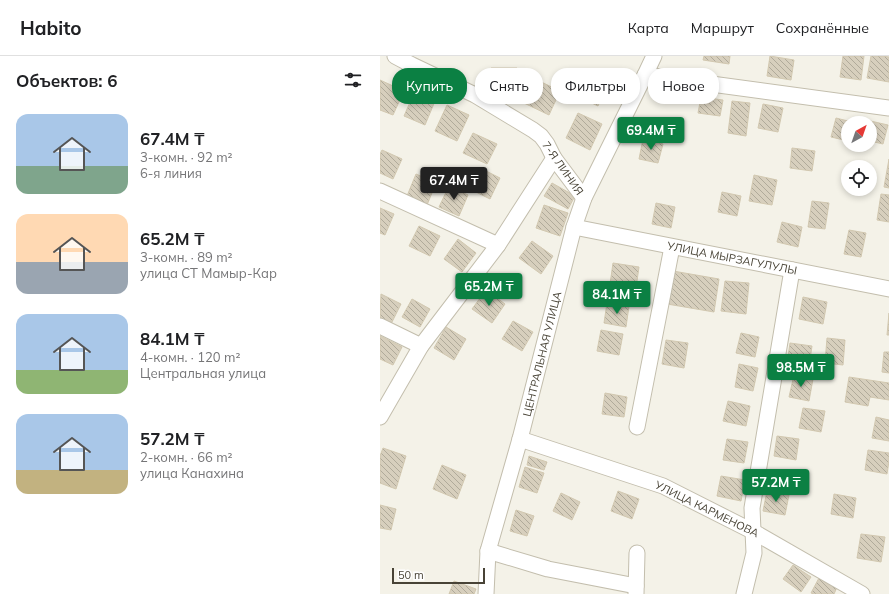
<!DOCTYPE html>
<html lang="ru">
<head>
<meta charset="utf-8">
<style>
	body { margin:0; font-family:Mulish,sans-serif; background:#f6f6f6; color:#202124; height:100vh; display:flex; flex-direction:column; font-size:15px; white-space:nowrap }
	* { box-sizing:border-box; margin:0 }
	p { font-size:13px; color:#757577 }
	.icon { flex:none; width:22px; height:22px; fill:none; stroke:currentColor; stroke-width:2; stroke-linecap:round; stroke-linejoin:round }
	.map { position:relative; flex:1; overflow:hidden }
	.details { display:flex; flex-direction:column; background:#fff; width:380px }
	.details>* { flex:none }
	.guide { position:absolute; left:12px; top:12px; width:380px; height:36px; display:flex; gap:8px }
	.needle { width:26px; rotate:40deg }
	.buttons { position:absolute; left:461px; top:60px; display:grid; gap:8px }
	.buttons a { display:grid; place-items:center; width:36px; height:36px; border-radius:50%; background:#fff; box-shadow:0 2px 6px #0003; font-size:20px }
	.scale { position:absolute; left:12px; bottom:10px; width:93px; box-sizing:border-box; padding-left:4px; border:2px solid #484336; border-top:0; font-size:11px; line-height:14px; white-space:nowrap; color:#484336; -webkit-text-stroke:3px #fff; paint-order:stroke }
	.price { position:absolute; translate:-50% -34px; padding:0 9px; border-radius:4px; background:#0b8043; color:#fff; font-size:13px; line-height:26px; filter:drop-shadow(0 1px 2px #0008) }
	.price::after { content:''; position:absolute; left:50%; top:24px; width:12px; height:9px; margin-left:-6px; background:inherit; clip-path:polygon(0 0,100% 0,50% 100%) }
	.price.active { background:#222; color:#fff }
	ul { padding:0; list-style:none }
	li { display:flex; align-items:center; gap:12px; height:100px; padding:0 16px }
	li span { display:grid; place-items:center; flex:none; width:112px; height:80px; border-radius:12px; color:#555 }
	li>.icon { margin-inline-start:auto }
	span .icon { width:48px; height:48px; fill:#fffc; stroke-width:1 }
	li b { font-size:17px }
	h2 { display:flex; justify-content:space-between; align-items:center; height:48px; padding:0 16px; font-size:17px }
	.pill { padding:0 14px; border-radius:16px; background:#fff; box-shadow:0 2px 6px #0003; font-size:14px; line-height:36px }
	.pill.active { background:#0b8043; color:#fff }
	header { display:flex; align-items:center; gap:24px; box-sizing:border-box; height:56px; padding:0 20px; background:#fff; border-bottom:1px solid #e0e0e0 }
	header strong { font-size:19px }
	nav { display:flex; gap:22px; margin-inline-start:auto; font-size:14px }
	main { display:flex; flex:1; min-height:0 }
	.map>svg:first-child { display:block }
</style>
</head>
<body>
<header>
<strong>Habito</strong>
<nav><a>Карта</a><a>Маршрут</a><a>Сохранённые</a></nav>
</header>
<main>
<section class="details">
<h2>Объектов: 6<svg class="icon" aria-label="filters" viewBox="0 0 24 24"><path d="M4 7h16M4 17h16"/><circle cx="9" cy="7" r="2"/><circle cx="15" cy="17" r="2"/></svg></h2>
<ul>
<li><span style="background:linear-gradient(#a9c7e8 65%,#7fa58c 0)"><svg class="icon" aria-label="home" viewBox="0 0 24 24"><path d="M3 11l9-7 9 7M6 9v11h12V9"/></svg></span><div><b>67.4M ₸</b><p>3-комн. · 92 m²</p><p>6-я линия</p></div></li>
<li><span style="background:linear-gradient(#ffd9b3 60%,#9aa5b1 0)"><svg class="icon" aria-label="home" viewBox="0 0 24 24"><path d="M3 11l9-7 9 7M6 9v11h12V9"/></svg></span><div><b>65.2M ₸</b><p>3-комн. · 89 m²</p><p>улица СТ Мамыр-Кар</p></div></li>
<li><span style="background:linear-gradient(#a9c7e8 70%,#8fb573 0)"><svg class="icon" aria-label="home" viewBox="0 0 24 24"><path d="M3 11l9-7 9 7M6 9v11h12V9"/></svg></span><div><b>84.1M ₸</b><p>4-комн. · 120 m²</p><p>Центральная улица</p></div></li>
<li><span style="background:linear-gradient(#a9c7e8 70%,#c2b280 0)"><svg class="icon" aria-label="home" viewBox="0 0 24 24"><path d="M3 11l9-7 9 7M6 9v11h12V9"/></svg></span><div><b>57.2M ₸</b><p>2-комн. · 66 m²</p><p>улица Канахина</p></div></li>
</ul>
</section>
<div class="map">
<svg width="509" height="538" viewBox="0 0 509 538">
	<defs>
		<pattern id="building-back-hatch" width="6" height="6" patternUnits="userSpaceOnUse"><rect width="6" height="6" fill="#d7cfbd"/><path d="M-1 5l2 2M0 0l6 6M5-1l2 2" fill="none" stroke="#b0aa9a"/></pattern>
	</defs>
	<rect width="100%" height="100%" fill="#f4f2e8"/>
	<g fill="url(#building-back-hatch)" stroke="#d2c8b0">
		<path d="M324 0H350L349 8 323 4Z"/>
		<path d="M390 0 414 4 411 24 387 20Z"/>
		<path d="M463 0H484L481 24 460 21Z"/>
		<path d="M491 0H502L509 1V26L487 22Z"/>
		<path d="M111 12H137L136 37H110Z"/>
		<path d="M208 16 229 25 218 50 197 40Z"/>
		<path d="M155 23 180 35 169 59 144 47Z"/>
		<path d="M0 24 24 35 13 59 0 54Z"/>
		<path d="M34 37 55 45 45 69 24 60Z"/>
		<path d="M321 41 343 44 340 60 318 57Z"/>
		<path d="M352 45 370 47 366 80 348 77Z"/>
		<path d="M383 48 403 52 398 76 378 72Z"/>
		<path d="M67 49 89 59 77 85 55 75Z"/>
		<path d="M198 57 222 68 210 94 186 82Z"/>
		<path d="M456 62 476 67H468V85L451 81Z"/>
		<path d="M486 64 508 69 503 88 490 85V67H486Z"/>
		<path d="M93 77 117 88 107 108 83 97Z"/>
		<path d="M263 83 283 88 278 107 259 103Z"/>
		<path d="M412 92 435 95 432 115 410 112Z"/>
		<path d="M2 94 22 103 13 123 0 117V98Z"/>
		<path d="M509 103V132L504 131Z"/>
		<path d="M100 112 120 122 110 143 90 133Z"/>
		<path d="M36 118 56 127 47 149 27 140Z"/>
		<path d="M374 119 397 124 392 149 369 145Z"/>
		<path d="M172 127 195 140 188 153 164 140Z"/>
		<path d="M69 130 88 139 79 160 59 151Z"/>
		<path d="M342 136 361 140 357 160 338 156Z"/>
		<path d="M501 138 509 139V166L497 164Z"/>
		<path d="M432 145 449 147 445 173 428 171Z"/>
		<path d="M276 147 295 151 291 172 272 168Z"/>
		<path d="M164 149 188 157 180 180 156 172Z"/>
		<path d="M0 152 14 158 5 179 0 177Z"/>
		<path d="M402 166 422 171 418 191 397 186Z"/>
		<path d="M39 170 60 180 50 200 29 190Z"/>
		<path d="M469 174 486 177 481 201 464 198Z"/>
		<path d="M78 183 96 197 82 216 64 203Z"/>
		<path d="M152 185 173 200 161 218 139 202Z"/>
		<path d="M233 207 259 211 256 232 230 228Z"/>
		<path d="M293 215 339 223 334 256 287 248Z"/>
		<path d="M345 225 369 227 366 258 341 255Z"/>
		<path d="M106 234 125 248 112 267 92 253Z"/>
		<path d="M1 238 21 248 11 268 0 262Z"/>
		<path d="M423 241 447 246 443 268 419 263Z"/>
		<path d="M32 243 50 253 40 271 22 261Z"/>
		<path d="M227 247 249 250 246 271 224 267Z"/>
		<path d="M509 257V279H507Z"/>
		<path d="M133 265 153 276 142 295 122 283Z"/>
		<path d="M66 271 86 283 74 304 54 292Z"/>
		<path d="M221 274 243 278 239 299 217 295Z"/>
		<path d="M361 277 379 281 375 301 356 297Z"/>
		<path d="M0 280 22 291 13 309 0 303Z"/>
		<path d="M447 282 465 284 463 309 445 307Z"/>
		<path d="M286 284 308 287 304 312 282 308Z"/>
		<path d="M410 287 432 290 429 310 407 307Z"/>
		<path d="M504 296H509V317L502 316Z"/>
		<path d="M359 308 378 312 373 335 355 331Z"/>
		<path d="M414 319 433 323 429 345 409 341Z"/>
		<path d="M469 321 509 327V344L490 341 488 350 465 346Z"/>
		<path d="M225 337 247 341 244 361 222 358Z"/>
		<path d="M348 345 370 350 366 370 343 365Z"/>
		<path d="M423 352 445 355 441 376 419 372Z"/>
		<path d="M496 361 509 364V385L492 382Z"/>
		<path d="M397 380 419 383 416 404 394 400Z"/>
		<path d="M347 383 368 386 364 407 343 404Z"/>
		<path d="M3 392 26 400 16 433 0 427V400Z"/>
		<path d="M488 394 509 397V405L507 418 485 414Z"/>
		<path d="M149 400 167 406 164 414 147 409Z"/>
		<path d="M62 409 86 419 77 443 53 433Z"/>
		<path d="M145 411 164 417 157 437 139 431Z"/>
		<path d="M341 420 365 424 361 445 337 440Z"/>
		<path d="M238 435 259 443 252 463 231 455Z"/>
		<path d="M387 435 409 439 405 459 383 455Z"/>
		<path d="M181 437 200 446 192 464 173 455Z"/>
		<path d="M454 438 476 442 473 462 451 458Z"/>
		<path d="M0 449 16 453 11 474 0 472Z"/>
		<path d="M136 454 154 460 147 480 130 475Z"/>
		<path d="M481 478 505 481 501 506 477 502Z"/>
		<path d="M413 509 431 521 421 536 403 523Z"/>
		<path d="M440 520 458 529 454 538H434L431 537Z"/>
		<path d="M74 525 96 533 94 538H69Z"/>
	</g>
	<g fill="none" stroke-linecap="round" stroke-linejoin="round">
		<g stroke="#c3bead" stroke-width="17">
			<g id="street">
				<path d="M15 0 32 9 95 39 153 74 161 80 167 88 174 102 204 142"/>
				<path d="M265 19 509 52"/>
				<path d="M0 135 118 189"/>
				<path d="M194 171 509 233"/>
				<path d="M0 270 41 290"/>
				<path d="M0 361 41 290 118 189 174 102"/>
				<path d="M257 371 292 191"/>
				<path d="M140 383 283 430 374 476 482 538"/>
				<path d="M108 495 168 513 256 530"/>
				<path d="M106 538 108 495 140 383 194 171 204 142 265 19 274 0"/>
				<path d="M256 538 257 497"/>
				<path d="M364 538 374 497 372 452 412 214"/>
			</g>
		</g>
		<use href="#street" stroke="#fff" stroke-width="15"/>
	</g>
	<g text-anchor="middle" stroke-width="3" stroke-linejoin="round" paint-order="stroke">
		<g font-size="11" fill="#484336" stroke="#fff">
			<text transform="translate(183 112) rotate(55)" y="4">7-Я ЛИНИЯ</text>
			<text transform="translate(352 202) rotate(11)" y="4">УЛИЦА МЫРЗАГУЛУЛЫ</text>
			<text transform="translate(162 298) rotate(-76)" y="4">ЦЕНТРАЛЬНАЯ УЛИЦА</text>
			<text transform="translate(327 453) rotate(26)" y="4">УЛИЦА КАРМЕНОВА</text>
		</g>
	</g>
</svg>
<div class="buttons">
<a><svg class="needle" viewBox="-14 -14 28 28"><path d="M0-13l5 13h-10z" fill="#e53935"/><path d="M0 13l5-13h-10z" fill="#757577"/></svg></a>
<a><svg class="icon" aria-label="locate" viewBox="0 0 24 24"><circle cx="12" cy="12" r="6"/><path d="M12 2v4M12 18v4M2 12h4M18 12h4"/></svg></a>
</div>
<div class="scale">50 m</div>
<b class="price" style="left:271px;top:95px">69.4M ₸</b>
<b class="price active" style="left:74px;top:145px">67.4M ₸</b>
<b class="price" style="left:109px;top:251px">65.2M ₸</b>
<b class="price" style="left:237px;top:259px">84.1M ₸</b>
<b class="price" style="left:421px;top:332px">98.5M ₸</b>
<b class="price" style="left:396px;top:447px">57.2M ₸</b>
<div class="guide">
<a class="pill active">Купить</a>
<a class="pill">Снять</a>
<a class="pill">Фильтры</a>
<a class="pill">Новое</a>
</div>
</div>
</main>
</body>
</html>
